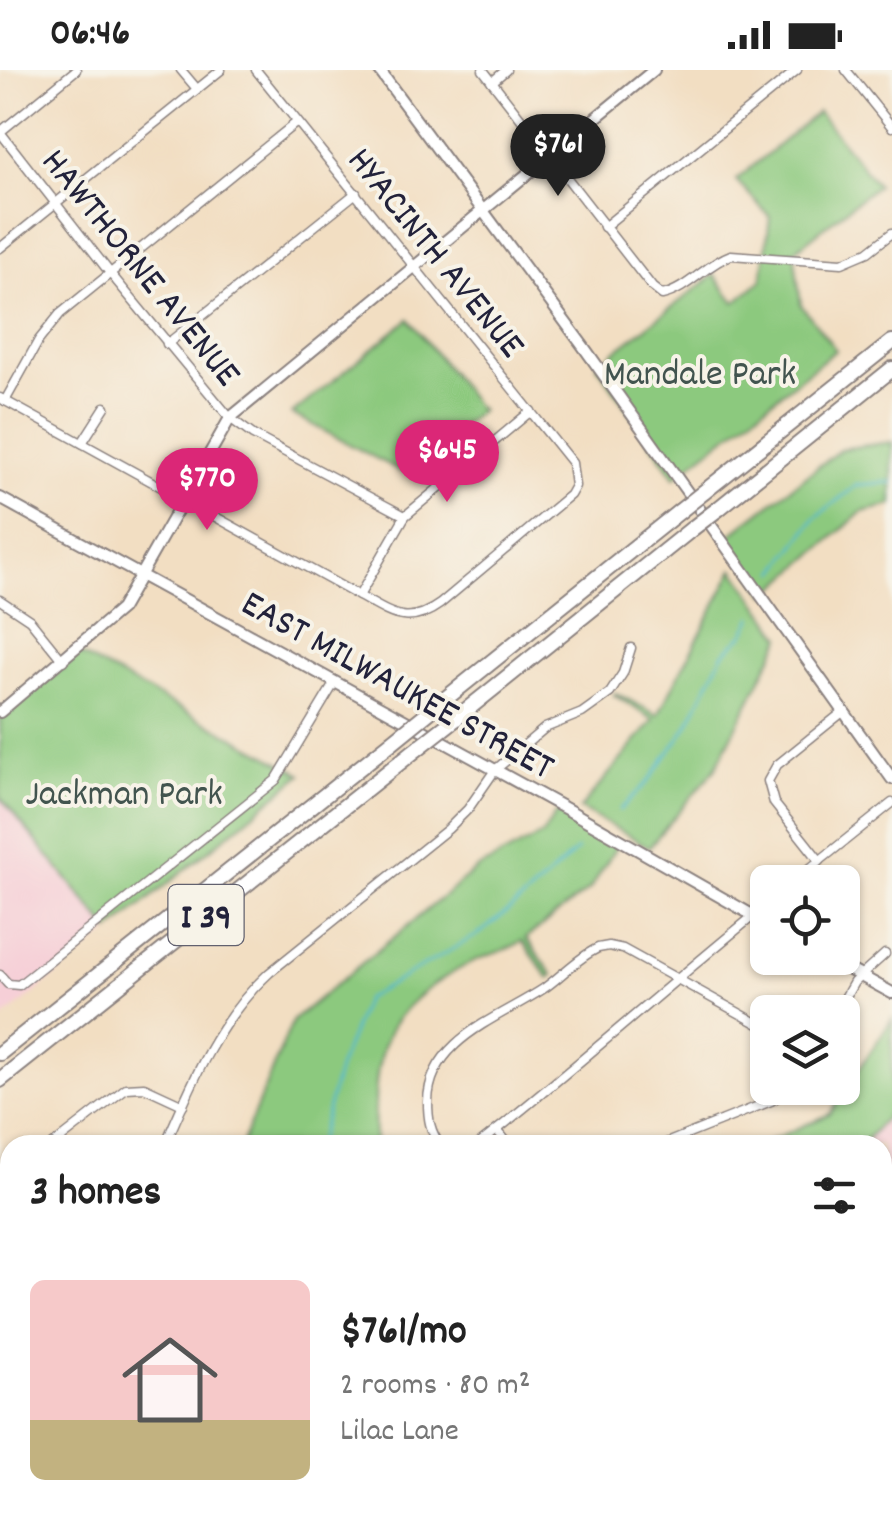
<!DOCTYPE html>
<html lang="en">
<head>
<meta charset="utf-8">
<style>
	body { margin:0; font-family:Dekko,sans-serif; background:#f2f2f2; color:#222; height:100vh; display:flex; flex-direction:column; font-size:38px; white-space:nowrap }
	* { box-sizing:border-box; margin:0 }
	p { font-size:32px; color:#767676 }
	.icon { flex:none; width:55px; height:55px; fill:none; stroke:currentColor; stroke-width:2; stroke-linecap:round; stroke-linejoin:round }
	.map { position:relative; flex:1; overflow:hidden }
	.side { position:absolute; left:0px; top:1065px; width:892px; height:390px; display:flex; flex-direction:column; background:#fff; border-radius:30px 30px 0 0; box-shadow:0 2px 8px #0004 }
	.side>* { flex:none }
	.controls { position:absolute; left:750px; top:795px; display:grid; gap:20px }
	.controls a { display:grid; place-items:center; width:110px; height:110px; border-radius:15px; background:#fff; box-shadow:0 2px 8px #0004; font-size:50px }
	.price { position:absolute; translate:-50% -85px; padding:0 22px; border-radius:35px; background:#db2777; color:#fff; font-size:32px; line-height:65px; filter:drop-shadow(0 2px 5px #0008) }
	.price::after { content:''; position:absolute; left:50%; top:60px; width:30px; height:22px; margin-left:-15px; background:inherit; clip-path:polygon(0 0,100% 0,50% 100%) }
	.price.current { background:#222; color:#fff }
	ul { padding:0; list-style:none }
	li { display:flex; align-items:center; gap:30px; height:250px; padding:0 30px }
	li+li { border-top:2px solid #e0e0e0 }
	li span { display:grid; place-items:center; flex:none; width:280px; height:200px; border-radius:15px; color:#555 }
	li>.icon { margin-inline-start:auto }
	span .icon { width:120px; height:120px; fill:#fffc; stroke-width:1 }
	li b { font-size:42px }
	h2 { display:flex; justify-content:space-between; align-items:center; height:120px; padding:0 30px; font-size:42px }
	.status { display:flex; justify-content:space-between; align-items:center; height:70px; padding:0 50px; background:#fff; direction:ltr }
	.status svg { height:28px; fill:currentColor }
	.map>svg:first-child { display:block }
</style>
</head>
<body>
<div class="status"><b>06:46</b><svg viewBox="0 0 49 12"><path d="M0 12V9h3v3zM5 12V6h3v6zM10 12V3h3v9zM15 12V0h3v12zM26 1h20v11H26zM47 4h2v5h-2z"/></svg></div>
<div class="map">
<svg width="892" height="1455" viewBox="0 0 892 1455">
	<rect width="100%" height="100%" fill="#f7f3e8"/>
	<filter id="ink" filterUnits="userSpaceOnUse"><feTurbulence type="fractalNoise" baseFrequency=".01" numOctaves="2"/><feDisplacementMap in="SourceGraphic" scale="20" xChannelSelector="R" yChannelSelector="G"/><feConvolveMatrix kernelMatrix="1 2 1 2 8 2 1 2 1" color-interpolation-filters="sRGB"/></filter>
	<filter id="wash" filterUnits="userSpaceOnUse"><feTurbulence type="fractalNoise" baseFrequency=".0048" numOctaves="4" result="noise"/><feDisplacementMap in="SourceGraphic" scale="40" xChannelSelector="R" yChannelSelector="G"/><feGaussianBlur stdDeviation="2.25" result="paint"/><feColorMatrix in="noise" values="0 0 0 0 0 0 0 0 0 0 0 0 0 0 0 0 0 1.4 0 .05"/><feComposite in="paint" operator="in"/></filter>
	<g filter="url(#wash)">
		<rect width="100%" height="100%" fill="#f2dec2"/>
		<g fill="#f6cfd7">
			<path d="M0 727 110 861 0 951Z"/>
			<path d="M892 1039V1203L883 1191 882 1075H862Z"/>
		</g>
		<g fill="#8cc97e" stroke="#57765c" stroke-width="2.5">
			<path d="M818 42 877 115 794 181 801 235 836 280 675 407 597 295 714 205 735 232 762 210 770 147 736 110Z"/>
			<path d="M409 249 480 341 402 402 292 344Z"/>
			<path d="M892 372V435L862 442 767 525 726 468 841 379Z"/>
			<path d="M734 499 782 567 715 699 649 777 580 739 654 650 614 625 615 623 658 645Z"/>
			<path d="M79 584 302 704 110 861 0 727V649Z"/>
			<path d="M557 742 617 776 590 819 526 868 553 905 549 908 522 871C506 882 488 884 472 892 379 941 373 976 375 1075H241L293 950 478 798 542 765Z"/>
			<path d="M892 949V1039L862 1075H760L830 1044 851 1010 843 1004V999L854 1006Z"/>
			<path d="M40 1445H54L58 1450 61 1445H218L213 1455H48Z"/>
		</g>
		<g fill="none" stroke-linecap="round" stroke-linejoin="round">
			<g stroke="#51b9cf" stroke-width="2.5">
				<path d="M776 502 815 448 857 415 892 412"/>
				<path d="M620 740 649 711 687 657 723 584 744 564 753 547"/>
				<path d="M318 1075 338 999 365 929 479 864 526 827 577 780"/>
				<path d="M146 1455 151 1445"/>
			</g>
		</g>
	</g>
	<g filter="url(#ink)">
		<g fill="none" stroke-linecap="round" stroke-linejoin="round">
			<g stroke="#8a807e" stroke-width="11">
				<g id="street">
					<path d="M181 0 197 19"/>
					<path d="M483 0 652 217 662 225C687 220 706 194 731 185L842 193 868 182 892 163"/>
					<path d="M846 0 892 57"/>
					<path d="M492 12 506 0"/>
					<path d="M0 62 110 203 230 348 253 365 405 446"/>
					<path d="M0 62 76 0"/>
					<path d="M604 157 797 0"/>
					<path d="M0 178 221 0"/>
					<path d="M167 274 356 123"/>
					<path d="M0 328 359 526C390 543 407 558 440 534L570 425 575 416 572 393 256 0"/>
					<path d="M5 331 39 270 60 244 297 52"/>
					<path d="M82 373 105 337"/>
					<path d="M359 526 405 446 531 341"/>
					<path d="M0 530 30 550 63 591"/>
					<path d="M820 791 774 733 768 711 777 695 844 641"/>
					<path d="M793 812 892 733"/>
					<path d="M0 905 8 914 19 915 276 710 335 612"/>
					<path d="M837 942 854 912 885 884"/>
					<path d="M497 1060 509 1075"/>
					<path d="M53 1075 126 1018 144 1017 183 1035"/>
					<path d="M165 1075C192 1012 218 950 269 903L448 759 468 739 495 700 545 658 582 643 610 623 623 603 631 578"/>
					<path d="M440 1075C430 1061 428 1049 428 1032 429 970 499 948 543 919 562 906 577 888 598 878L609 876 623 879 768 959"/>
					<path d="M478 1075C577 997 670 913 768 834"/>
					<path d="M661 1075 771 1031 792 1018"/>
					<path d="M0 1118 10 1110"/>
					<path d="M882 1128 892 1118"/>
					<path d="M0 1235 10 1227"/>
					<path d="M882 1305 892 1318"/>
					<path d="M0 1355 10 1347"/>
					<path d="M0 1386 10 1398"/>
					<path d="M882 1397 892 1389"/>
					<path d="M320 1445 321 1455"/>
					<path d="M577 1445 585 1455"/>
					<path d="M863 1445 870 1455"/>
					<path d="M381 1455 393 1445"/>
					<path d="M525 1455 538 1445"/>
					<path d="M810 1455 823 1445"/>
				</g>
			</g>
			<g stroke="#8a807e" stroke-width="14">
				<g id="secondary">
					<path d="M379 0 583 276 892 709"/>
					<path d="M0 428 570 741 768 854"/>
					<path d="M0 642 121 539 230 348 654 0"/>
					<path d="M828 888 892 923"/>
					<path d="M882 1285 892 1278"/>
					<path d="M672 1455 685 1445"/>
				</g>
			</g>
			<g stroke="#8a807e" stroke-width="18">
				<g id="highway">
					<path d="M704 422 892 272"/>
					<path d="M718 439 892 299"/>
					<path d="M434 638 680 441"/>
					<path d="M454 650 693 458"/>
					<path d="M0 983 392 672"/>
					<path d="M0 1010 413 682"/>
				</g>
			</g>
			<use href="#street" stroke="#fff" stroke-width="8"/>
			<use href="#secondary" stroke="#fff" stroke-width="10"/>
			<use href="#highway" stroke="#fff" stroke-width="14"/>
			<g stroke="#8a807e" stroke-width="18" stroke-linecap="butt">
				<g id="highway-bridge">
					<path d="M680 441 704 422"/>
					<path d="M693 458 718 439"/>
					<path d="M392 672 434 638"/>
					<path d="M413 682 454 650"/>
				</g>
			</g>
			<use href="#highway-bridge" stroke="#fff" stroke-width="14"/>
		</g>
	</g>
	<g text-anchor="middle" stroke-width="8" stroke-linejoin="round" paint-order="stroke">
		<rect fill="#f7f3e8" stroke="#62616f" stroke-width="2.5" x="168.5" y="815" width="75" height="60" rx="8"/>
		<g font-size="35" font-weight="bold" fill="#22223b">
			<text x="206" y="857">I 39</text>
		</g>
		<g font-size="38" fill="#22223b" stroke="#f7f3e8">
			<text transform="translate(438 181) rotate(51)" y="13">HYACINTH AVENUE</text>
			<text transform="translate(143 196) rotate(51)" y="13">HAWTHORNE AVENUE</text>
			<text transform="translate(399 613) rotate(29)" y="13">EAST MILWAUKEE STREET</text>
		</g>
		<g font-size="38" fill="#42544f" stroke="#f7f3e8">
			<text x="700" y="314">Mandale Park</text>
			<text x="124" y="734">Jackman Park</text>
		</g>
	</g>
</svg>
<div class="controls">
<a><svg class="icon" aria-label="locate" viewBox="0 0 24 24"><circle cx="12" cy="12" r="6"/><path d="M12 2v4M12 18v4M2 12h4M18 12h4"/></svg></a>
<a><svg class="icon" aria-label="layers" viewBox="0 0 24 24"><path d="M12 4l9 5-9 5-9-5zM3 14l9 5 9-5"/></svg></a>
</div>
<b class="price current" style="left:558px;top:129px">$761</b>
<b class="price" style="left:447px;top:435px">$645</b>
<b class="price" style="left:207px;top:463px">$770</b>
<section class="side">
<h2>3 homes<svg class="icon" aria-label="filters" viewBox="0 0 24 24"><path d="M4 7h16M4 17h16"/><circle cx="9" cy="7" r="2"/><circle cx="15" cy="17" r="2"/></svg></h2>
<ul>
<li><span style="background:linear-gradient(#f6c9c9 70%,#c2b280 0)"><svg class="icon" aria-label="home" viewBox="0 0 24 24"><path d="M3 11l9-7 9 7M6 9v11h12V9"/></svg></span><div><b>$761/mo</b><p>2 rooms · 80 m²</p><p>Lilac Lane</p></div></li>
</ul>
</section>
</div>
</body>
</html>
